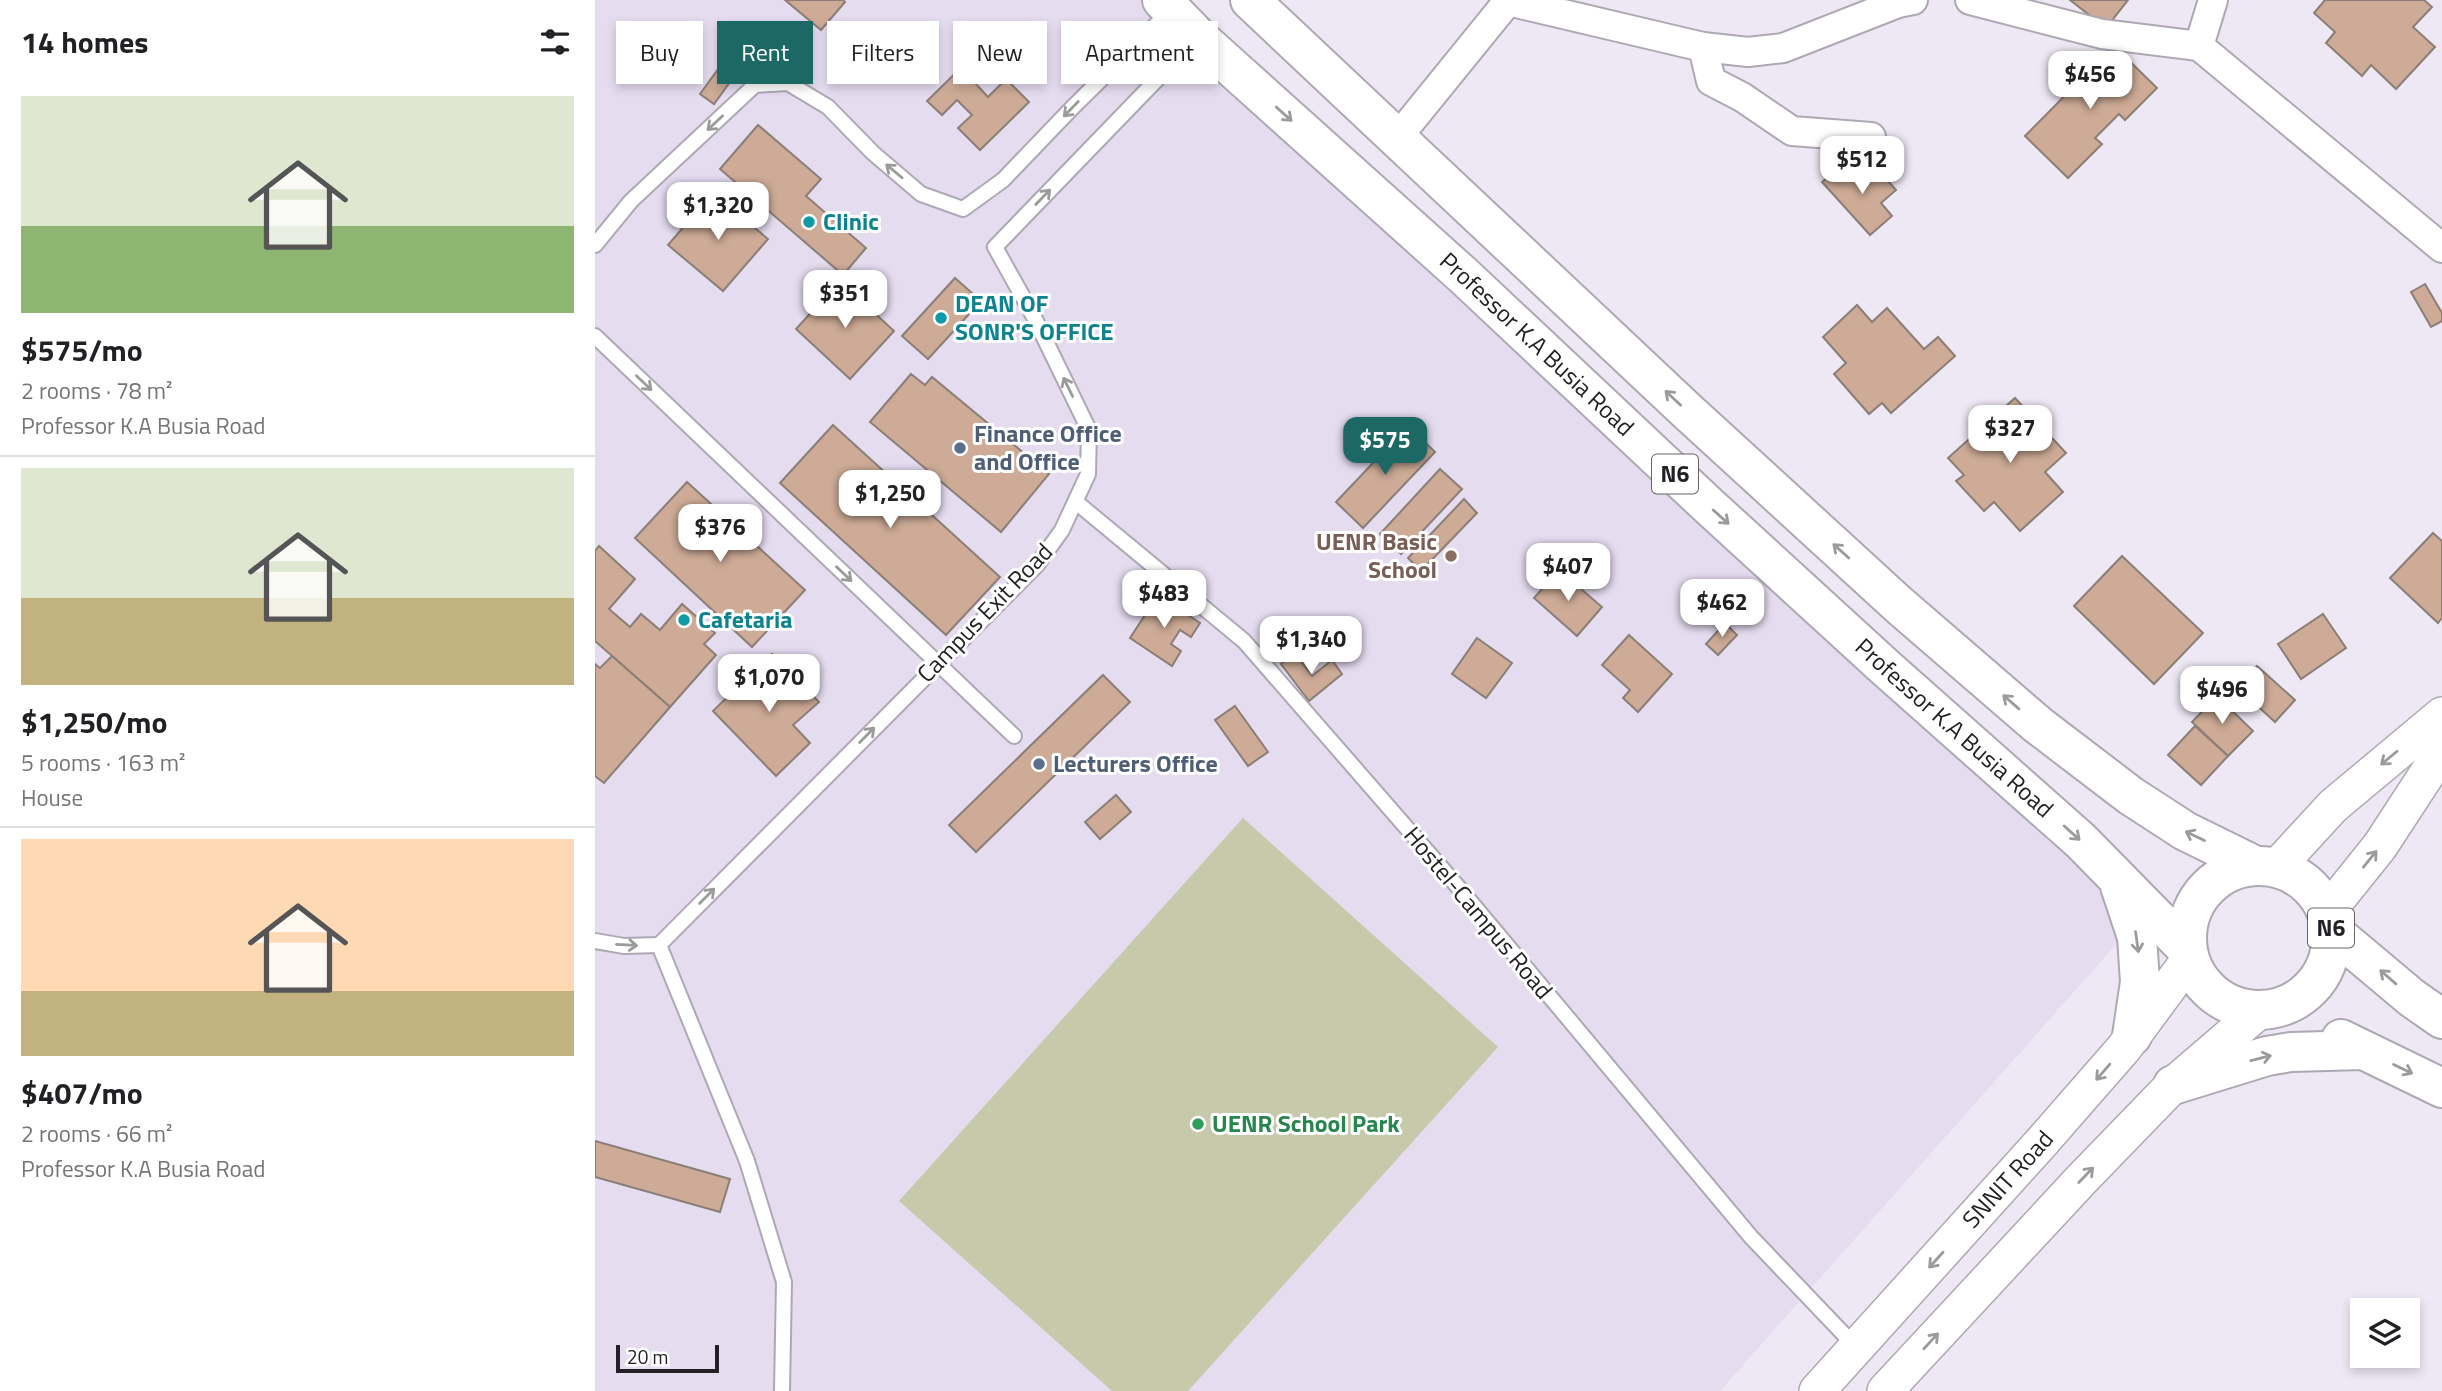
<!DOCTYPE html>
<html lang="en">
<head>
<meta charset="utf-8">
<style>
	body { margin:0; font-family:"Titillium Web",sans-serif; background:#f6f6f6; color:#202124; height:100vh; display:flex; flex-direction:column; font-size:26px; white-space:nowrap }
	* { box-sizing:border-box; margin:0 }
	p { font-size:23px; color:#757577 }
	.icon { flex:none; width:38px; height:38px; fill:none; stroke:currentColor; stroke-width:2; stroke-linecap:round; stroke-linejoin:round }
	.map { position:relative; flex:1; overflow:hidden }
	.panel { display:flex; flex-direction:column; background:#fff; width:595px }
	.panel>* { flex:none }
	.guide { position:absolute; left:21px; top:21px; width:665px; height:63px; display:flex; gap:14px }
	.controls { position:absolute; left:1755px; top:1298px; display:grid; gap:14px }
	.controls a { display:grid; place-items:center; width:70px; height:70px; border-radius:0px; background:#fff; box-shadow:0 4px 10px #0003; font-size:35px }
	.scale { position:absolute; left:21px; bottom:18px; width:103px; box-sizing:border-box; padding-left:7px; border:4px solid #222024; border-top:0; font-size:19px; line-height:24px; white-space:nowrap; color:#222024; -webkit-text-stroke:5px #fff; paint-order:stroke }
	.price { position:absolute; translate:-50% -60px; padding:0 16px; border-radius:14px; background:#fff; color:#222; font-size:23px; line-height:46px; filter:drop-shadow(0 2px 4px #0008) }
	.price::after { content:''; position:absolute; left:50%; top:42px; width:21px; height:16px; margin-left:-10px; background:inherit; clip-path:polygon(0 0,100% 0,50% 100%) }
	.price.selected { background:#1b6864; color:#fff }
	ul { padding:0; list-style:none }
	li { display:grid; align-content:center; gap:14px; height:371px; padding:0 21px }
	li+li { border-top:2px solid #e0e0e0 }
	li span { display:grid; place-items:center; height:217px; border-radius:0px; color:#555 }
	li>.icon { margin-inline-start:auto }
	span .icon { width:126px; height:126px; fill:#fffc; stroke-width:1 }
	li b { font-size:30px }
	h2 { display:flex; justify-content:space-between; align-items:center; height:84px; padding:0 21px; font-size:30px }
	.chip { padding:0 24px; border-radius:0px; background:#fff; box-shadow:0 4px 10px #0003; font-size:24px; line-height:63px }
	.chip.selected { background:#1b6864; color:#fff }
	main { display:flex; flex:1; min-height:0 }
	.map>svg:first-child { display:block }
</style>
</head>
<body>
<main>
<section class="panel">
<h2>14 homes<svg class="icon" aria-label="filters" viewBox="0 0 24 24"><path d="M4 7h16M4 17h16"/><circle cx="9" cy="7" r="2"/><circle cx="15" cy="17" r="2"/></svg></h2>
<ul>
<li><span style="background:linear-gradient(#dfe7d0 60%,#8fb573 0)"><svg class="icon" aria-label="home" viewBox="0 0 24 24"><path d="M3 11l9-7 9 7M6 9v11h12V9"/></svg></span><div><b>$575/mo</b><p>2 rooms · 78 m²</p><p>Professor K.A Busia Road</p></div></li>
<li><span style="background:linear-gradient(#dfe7d0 60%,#c2b280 0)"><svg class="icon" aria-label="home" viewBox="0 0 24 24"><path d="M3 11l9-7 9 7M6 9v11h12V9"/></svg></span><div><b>$1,250/mo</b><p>5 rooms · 163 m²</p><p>House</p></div></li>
<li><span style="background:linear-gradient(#ffd9b3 70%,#c2b280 0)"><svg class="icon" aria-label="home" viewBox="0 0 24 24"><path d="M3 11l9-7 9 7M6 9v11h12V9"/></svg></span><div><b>$407/mo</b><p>2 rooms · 66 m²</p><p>Professor K.A Busia Road</p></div></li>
</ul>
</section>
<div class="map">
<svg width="1847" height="1391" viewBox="0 0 1847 1391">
	<rect width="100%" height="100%" fill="#eee8f5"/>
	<path fill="#e5dcf0" d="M0 0H549L1556 905 1125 1391H0Z"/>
	<path fill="#c6c9aa" d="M648 818 903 1047 593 1391H517L304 1201Z"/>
	<g fill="#cdab96" stroke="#8a7e77" stroke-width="2">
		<path d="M190 0H248L250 2 226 30Z"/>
		<path d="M1475 0H1533L1511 28Z"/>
		<path d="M1730 0H1829L1837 7 1818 27 1840 47 1801 89 1776 65 1767 76 1731 43 1740 32 1719 13Z"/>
		<path d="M140 46 154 56 119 104 105 94Z"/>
		<path d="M1519 46 1562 88 1530 120 1524 114 1500 138 1507 144 1473 178 1430 136Z"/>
		<path d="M382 52 398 68 381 84 393 97 411 79 434 102 385 150 363 128 377 115 362 100 347 115 332 101Z"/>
		<path d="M163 125 226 179 211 196 271 248 248 275 125 169Z"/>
		<path d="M1250 162 1268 183 1283 170 1301 190 1286 203 1297 216 1275 235 1227 182Z"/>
		<path d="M118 193 173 239 128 291 73 245Z"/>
		<path d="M360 278 386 301 333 359 307 336Z"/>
		<path d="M245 281 299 331 255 379 201 329Z"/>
		<path d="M1830 284 1847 313V321L1836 327 1816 292Z"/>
		<path d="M1262 305 1277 322 1292 308 1329 349 1343 337 1360 356 1296 413 1287 403 1274 414 1239 374 1251 363 1228 337Z"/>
		<path d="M316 374 330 385 337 377 454 474 406 532 275 422Z"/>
		<path d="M1420 398 1471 453 1450 472 1468 492 1425 531 1399 502 1389 511 1361 481 1369 475 1353 458Z"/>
		<path d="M238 425 405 577 351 635 185 483Z"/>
		<path d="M813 426 840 452 768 528 741 502Z"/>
		<path d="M845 469 867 489 806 554 785 534Z"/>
		<path d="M92 482 210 590 157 647 40 538Z"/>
		<path d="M869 499 882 513 826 571 813 558Z"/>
		<path d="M1838 533 1847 541V618L1843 623 1795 578Z"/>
		<path d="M4 546 40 579 14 609 35 627 46 614 65 630 87 604 120 633 109 644 121 655 75 707 0 641V551Z"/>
		<path d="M1527 556 1608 633 1559 684 1479 606Z"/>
		<path d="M964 570 1007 607 982 636 939 598Z"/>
		<path d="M563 595 605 623 596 637 585 630 576 644 586 651 577 666 535 638Z"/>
		<path d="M1728 614 1751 648 1706 679 1683 644Z"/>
		<path d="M1130 623 1142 635 1123 655 1111 644Z"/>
		<path d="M1034 635 1077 674 1043 712 1028 698 1035 690 1007 665Z"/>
		<path d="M882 638 917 663 891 698 857 674Z"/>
		<path d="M700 653 717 676 737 660 747 674 714 701 686 664Z"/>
		<path d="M177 654 224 702 198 725 215 743 181 776 118 711Z"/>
		<path d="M17 656 75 707 9 783 0 776V664L5 668Z"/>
		<path d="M1662 666 1700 700 1680 722 1643 688Z"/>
		<path d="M508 675 535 702 381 852 354 825Z"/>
		<path d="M1622 696 1658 731 1633 756 1597 722Z"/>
		<path d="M640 706 673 752 653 766 620 720Z"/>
		<path d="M1600 726 1633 756 1606 785 1573 755Z"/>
		<path d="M521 795 536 812 505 839 490 822Z"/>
		<path d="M0 1141 135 1179 125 1212 0 1177Z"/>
	</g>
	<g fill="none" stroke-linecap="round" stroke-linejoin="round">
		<g stroke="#aea8b5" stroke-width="18">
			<g id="service">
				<path d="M0 245 36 201 160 85 193 83 233 107 278 153 326 194 368 209 408 180 477 108 576 10"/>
				<path d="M0 336 419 736"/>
				<path d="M481 502 649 641 864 888 1156 1237 1261 1347"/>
				<path d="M0 941 29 946 64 945"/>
				<path d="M64 945 442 565 467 530 493 474 494 430 439 317 400 247 602 38"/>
				<path d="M64 945 152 1161 189 1282 187 1391"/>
			</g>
		</g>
		<g stroke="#aea8b5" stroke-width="32">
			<g id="minor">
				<path d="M1375 0 1507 34 1604 46"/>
				<path d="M1618 0 1604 46 1847 248"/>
				<path d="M913 1 1108 47 1153 52 1188 48 1303 3 1318 0"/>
				<path d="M1108 47 1116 81 1147 97 1197 131 1276 137"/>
				<path d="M802 138 914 0"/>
			</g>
		</g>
		<g stroke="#aea8b5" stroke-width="38">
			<g id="tertiary">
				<path d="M1681 868 1738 806 1847 715"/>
				<path d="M1732 912 1785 846 1847 751"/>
				<path id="s1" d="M1222 1391 1446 1143 1529 1048 1594 960"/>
				<path d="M1290 1391 1486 1180 1578 1085 1664 1011"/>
			</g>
		</g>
		<g stroke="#aea8b5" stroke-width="42">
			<g id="primary">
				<path id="s2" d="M567 0 603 37 869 276 1115 507 1291 668 1486 841 1592 949"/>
				<path d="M655 0 1091 410 1304 605 1443 725 1536 796 1590 831 1661 866"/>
				<circle cx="1664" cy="938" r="72"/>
				<path d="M1525 886 1542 937 1545 982 1537 1036"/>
				<path d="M1736 930 1817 998 1847 1019"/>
				<path d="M1746 1039 1847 1088"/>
				<path d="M1578 1085 1672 1056 1696 1052 1768 1050"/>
			</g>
		</g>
		<use href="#service" stroke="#fff" stroke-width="14"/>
		<use href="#minor" stroke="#fff" stroke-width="28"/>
		<use href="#tertiary" stroke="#fff" stroke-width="35"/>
		<use href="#primary" stroke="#fff" stroke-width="38"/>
	</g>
	<defs><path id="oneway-shaft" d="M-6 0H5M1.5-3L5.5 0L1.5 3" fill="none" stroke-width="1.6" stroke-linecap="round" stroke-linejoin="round" transform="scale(1.75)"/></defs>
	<g stroke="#9c9b9c">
		<use href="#oneway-shaft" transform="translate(476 109) rotate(134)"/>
		<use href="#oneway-shaft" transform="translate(689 114) rotate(42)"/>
		<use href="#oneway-shaft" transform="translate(120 123) rotate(137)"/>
		<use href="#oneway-shaft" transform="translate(299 171) rotate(-140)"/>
		<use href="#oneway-shaft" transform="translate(448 197) rotate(-46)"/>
		<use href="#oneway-shaft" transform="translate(49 383) rotate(44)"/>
		<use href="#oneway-shaft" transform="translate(473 387) rotate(-116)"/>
		<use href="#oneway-shaft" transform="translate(1078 398) rotate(-137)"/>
		<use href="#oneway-shaft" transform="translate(1126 517) rotate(42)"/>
		<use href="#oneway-shaft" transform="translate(1246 551) rotate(-138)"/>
		<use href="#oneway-shaft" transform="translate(249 574) rotate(44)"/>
		<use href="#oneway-shaft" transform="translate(1416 702) rotate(-139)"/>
		<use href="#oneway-shaft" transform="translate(272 735) rotate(-45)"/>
		<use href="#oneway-shaft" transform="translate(1794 758) rotate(140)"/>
		<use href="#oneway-shaft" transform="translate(1477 833) rotate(42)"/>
		<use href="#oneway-shaft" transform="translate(1600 836) rotate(-154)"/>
		<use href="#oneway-shaft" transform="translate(1775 859) rotate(-51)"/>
		<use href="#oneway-shaft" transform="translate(112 896) rotate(-45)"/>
		<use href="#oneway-shaft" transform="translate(1542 942) rotate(82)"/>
		<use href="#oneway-shaft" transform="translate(32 945) rotate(3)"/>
		<use href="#oneway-shaft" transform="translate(1793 977) rotate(-139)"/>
		<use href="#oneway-shaft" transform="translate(1666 1058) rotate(-14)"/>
		<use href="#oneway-shaft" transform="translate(1808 1069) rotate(26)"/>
		<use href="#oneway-shaft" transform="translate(1508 1072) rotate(131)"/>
		<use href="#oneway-shaft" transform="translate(1491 1175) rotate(-46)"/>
		<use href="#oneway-shaft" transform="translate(1341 1260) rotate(132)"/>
		<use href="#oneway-shaft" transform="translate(1336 1341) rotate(-47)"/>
	</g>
	<g fill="#0f9aa8" stroke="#fff" stroke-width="2.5">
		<circle cx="214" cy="222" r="7"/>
		<circle cx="346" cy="318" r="7"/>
		<circle cx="89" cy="620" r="7"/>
	</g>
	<g fill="#5c6f8a" stroke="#fff" stroke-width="2.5">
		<circle cx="365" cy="448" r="7"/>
		<circle cx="444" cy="764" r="7"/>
	</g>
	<circle fill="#8d6e63" stroke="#fff" stroke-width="2.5" cx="856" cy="556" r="7"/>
	<circle fill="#2e9e5b" stroke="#fff" stroke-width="2.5" cx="603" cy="1124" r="7"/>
	<g text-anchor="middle" stroke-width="6" stroke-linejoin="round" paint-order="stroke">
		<g fill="#fff" stroke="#646366" stroke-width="2">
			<rect x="1057" y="454.5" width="46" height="39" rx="5"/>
			<rect x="1713" y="908.5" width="46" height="39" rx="5"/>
		</g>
		<g font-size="23" font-weight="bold" fill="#222024">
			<text x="1080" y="482">N6</text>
			<text x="1736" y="936">N6</text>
		</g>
		<g font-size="24" font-weight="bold" fill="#0d838f" stroke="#fff" text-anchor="start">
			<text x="228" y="230">Clinic</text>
			<text x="360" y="312">DEAN OF<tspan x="360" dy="28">SONR'S OFFICE</tspan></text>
			<text x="103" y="628">Cafetaria</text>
		</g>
		<g font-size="24" fill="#222024" stroke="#fff">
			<text dy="8" stroke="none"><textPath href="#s2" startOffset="509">Professor K.A Busia Road</textPath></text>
			<text transform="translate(390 613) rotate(-46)" y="8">Campus Exit Road</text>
			<text dy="8" stroke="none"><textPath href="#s2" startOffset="1076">Professor K.A Busia Road</textPath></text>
			<text transform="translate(883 913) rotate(50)" y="8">Hostel-Campus Road</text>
			<text dy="8" stroke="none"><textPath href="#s1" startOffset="285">SNNIT Road</textPath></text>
		</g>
		<g font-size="24" font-weight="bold" fill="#4e5e75" stroke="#fff" text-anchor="start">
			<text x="379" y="442">Finance Office<tspan x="379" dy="28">and Office</tspan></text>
			<text x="458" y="772">Lecturers Office</text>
		</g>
		<g font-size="24" font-weight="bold" fill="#785e54" stroke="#fff" text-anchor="end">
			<text x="842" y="550">UENR Basic<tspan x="842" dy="28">School</tspan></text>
		</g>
		<g font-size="24" font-weight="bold" fill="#27864d" stroke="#fff" text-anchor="start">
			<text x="617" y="1132">UENR School Park</text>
		</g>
	</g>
</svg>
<div class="controls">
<a><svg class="icon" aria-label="layers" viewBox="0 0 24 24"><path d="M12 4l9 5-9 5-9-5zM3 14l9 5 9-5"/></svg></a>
</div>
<div class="scale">20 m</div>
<b class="price" style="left:1495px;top:111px">$456</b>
<b class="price" style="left:1267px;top:196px">$512</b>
<b class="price" style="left:123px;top:242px">$1,320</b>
<b class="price" style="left:250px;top:330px">$351</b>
<b class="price" style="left:1415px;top:465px">$327</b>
<b class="price selected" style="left:790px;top:477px">$575</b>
<b class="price" style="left:295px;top:530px">$1,250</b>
<b class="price" style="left:125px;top:564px">$376</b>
<b class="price" style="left:973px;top:603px">$407</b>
<b class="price" style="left:569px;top:630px">$483</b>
<b class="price" style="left:1127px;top:639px">$462</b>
<b class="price" style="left:716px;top:676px">$1,340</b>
<b class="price" style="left:174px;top:714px">$1,070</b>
<b class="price" style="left:1627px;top:726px">$496</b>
<div class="guide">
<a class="chip">Buy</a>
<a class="chip selected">Rent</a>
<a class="chip">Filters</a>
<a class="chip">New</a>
<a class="chip">Apartment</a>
</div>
</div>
</main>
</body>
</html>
